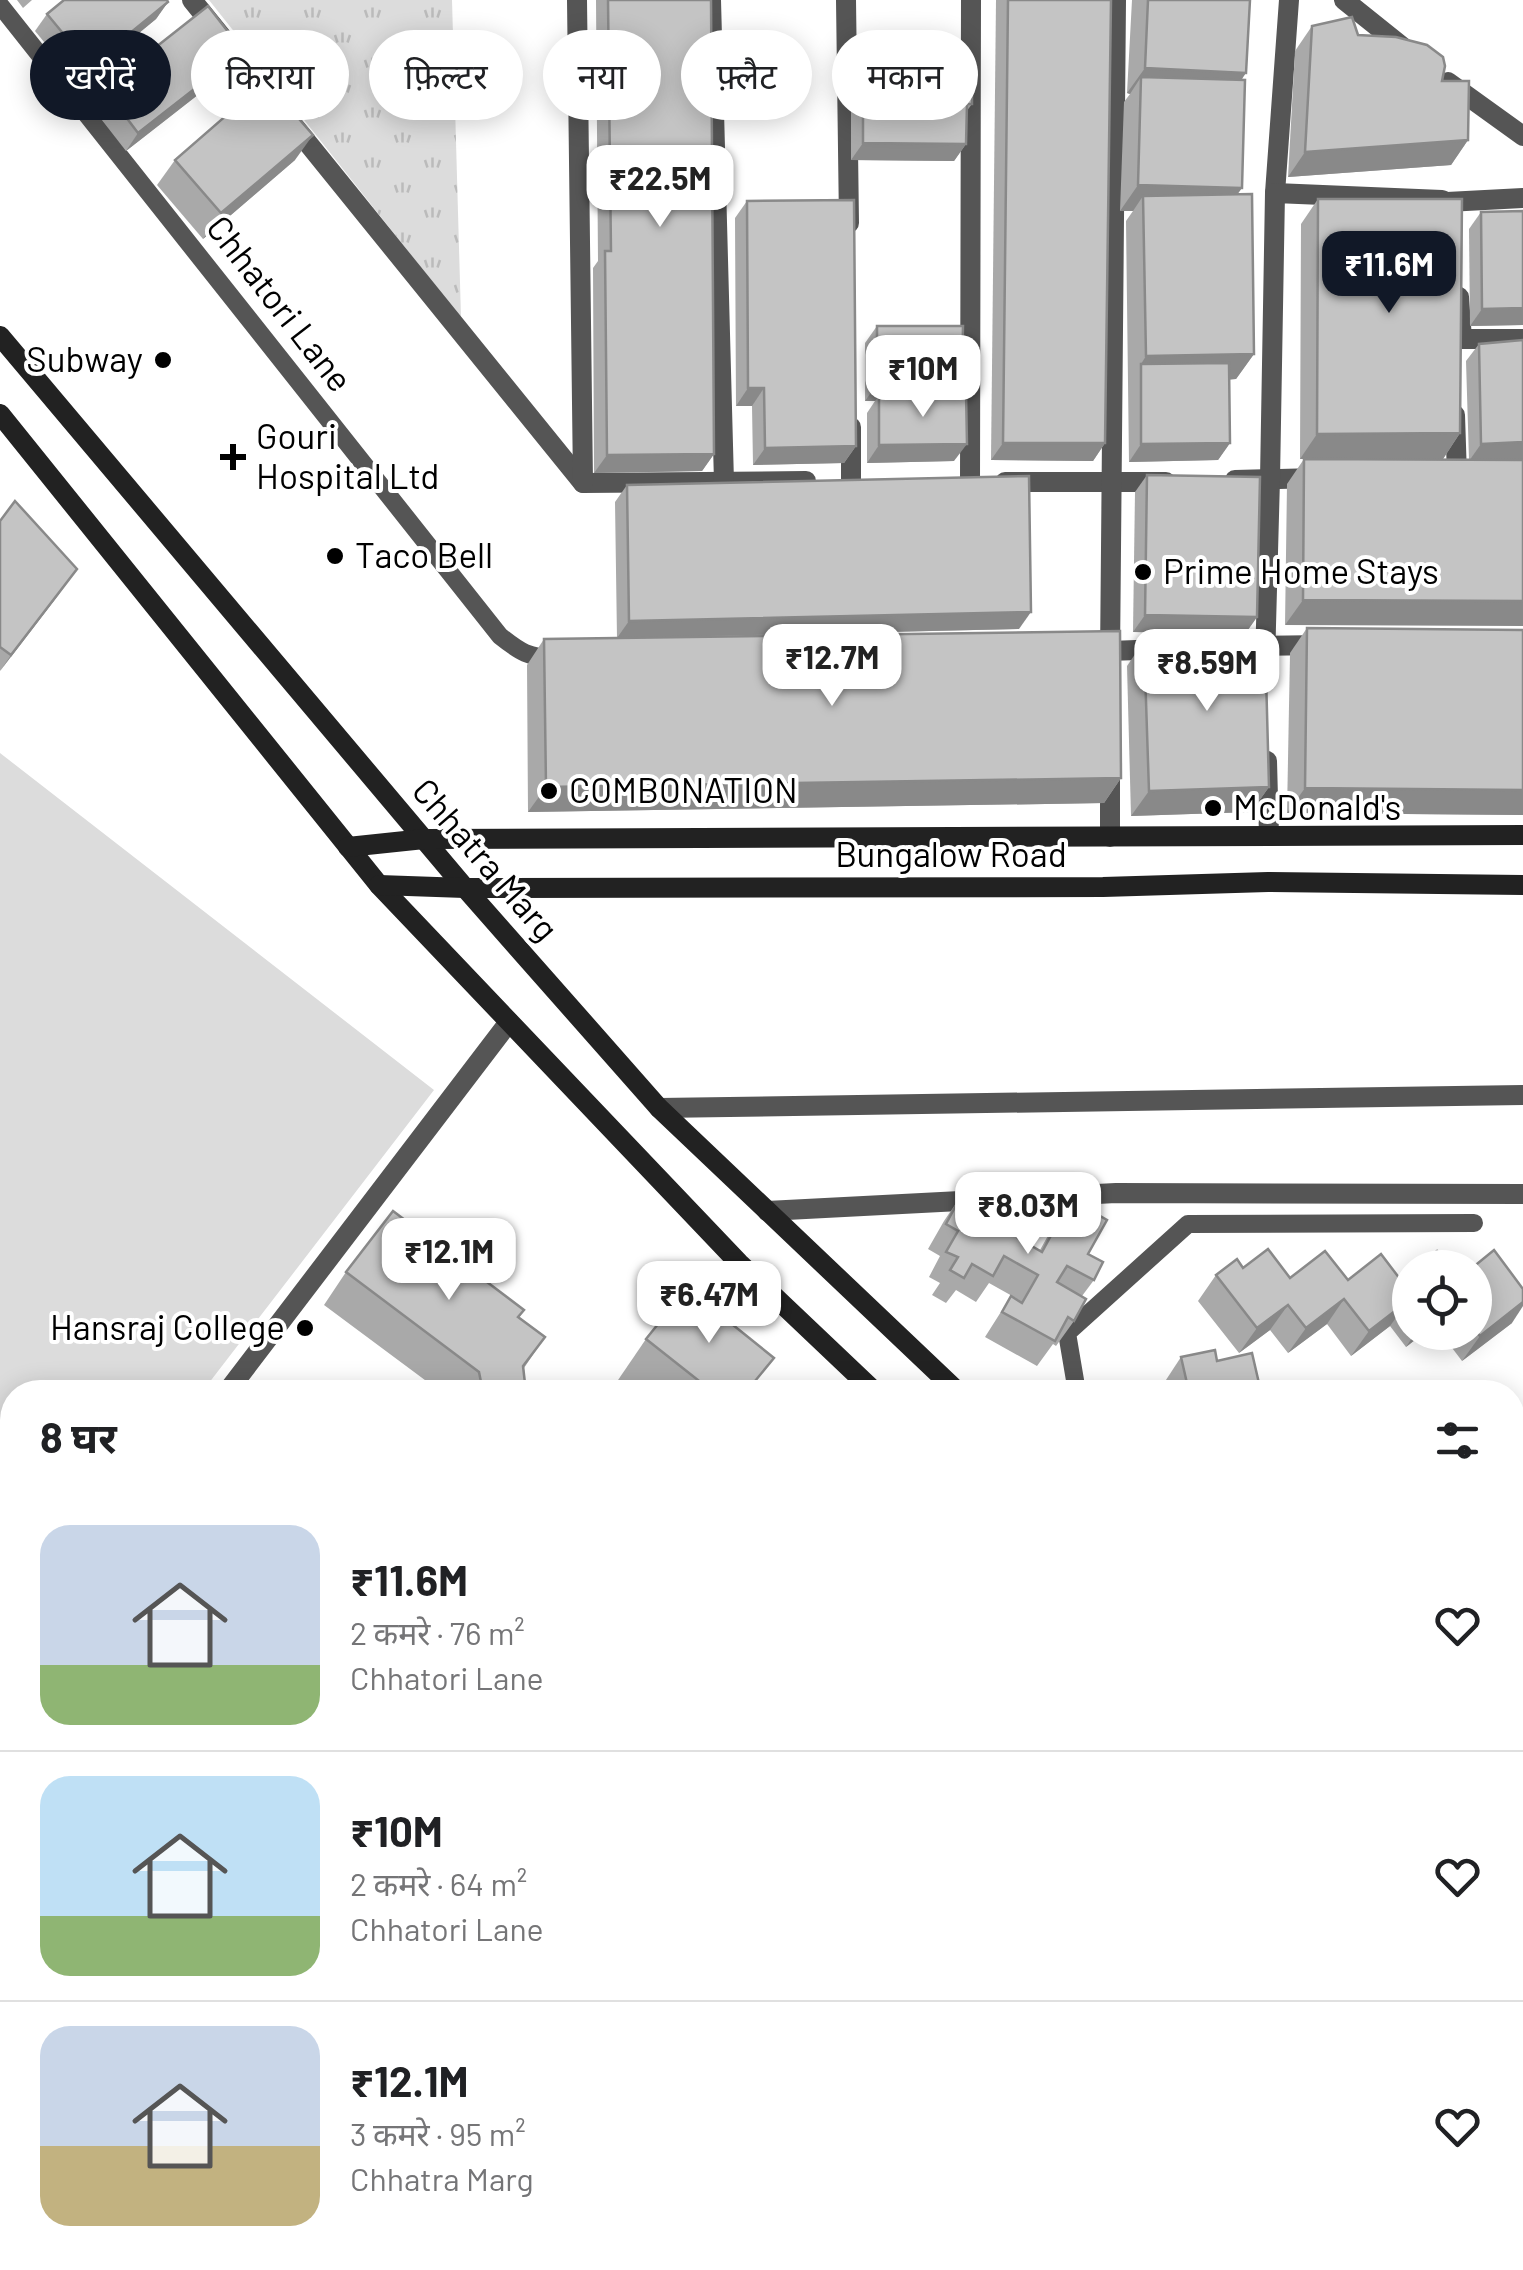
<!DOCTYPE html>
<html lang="hi">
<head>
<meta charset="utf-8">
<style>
	body { margin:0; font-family:Barlow,"Noto Sans Devanagari",sans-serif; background:#f6f6f6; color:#202124; height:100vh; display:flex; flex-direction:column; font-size:38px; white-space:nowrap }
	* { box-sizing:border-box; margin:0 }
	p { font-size:32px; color:#757577 }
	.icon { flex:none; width:55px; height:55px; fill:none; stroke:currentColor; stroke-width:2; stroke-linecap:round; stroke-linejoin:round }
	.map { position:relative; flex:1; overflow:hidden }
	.sheet { position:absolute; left:0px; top:1380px; width:1525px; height:890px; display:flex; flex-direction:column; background:#fff; border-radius:40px 40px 0 0; box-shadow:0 5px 25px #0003 }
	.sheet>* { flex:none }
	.banner { position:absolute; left:30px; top:30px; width:1000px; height:90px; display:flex; gap:20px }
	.tools { position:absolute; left:1392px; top:1250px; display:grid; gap:20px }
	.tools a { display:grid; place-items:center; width:100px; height:100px; border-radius:50%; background:#fff; box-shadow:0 5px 25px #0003; font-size:50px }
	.price { position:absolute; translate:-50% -85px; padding:0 22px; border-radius:20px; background:#fff; color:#222; font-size:32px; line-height:65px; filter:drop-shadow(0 2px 5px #0008) }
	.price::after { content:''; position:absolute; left:50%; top:60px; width:30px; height:22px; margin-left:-15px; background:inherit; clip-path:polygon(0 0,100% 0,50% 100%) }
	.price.on { background:#111827; color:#fff }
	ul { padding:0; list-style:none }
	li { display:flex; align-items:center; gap:30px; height:250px; padding:0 40px }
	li+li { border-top:2px solid #e0e0e0 }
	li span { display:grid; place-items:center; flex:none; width:280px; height:200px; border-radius:30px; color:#555 }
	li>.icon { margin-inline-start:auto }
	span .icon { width:120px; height:120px; fill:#fffc; stroke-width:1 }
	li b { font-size:42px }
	h2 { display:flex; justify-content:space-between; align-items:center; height:120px; padding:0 40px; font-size:42px }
	.chip { padding:0 35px; border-radius:45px; background:#fff; box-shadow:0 5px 25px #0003; font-size:35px; line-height:90px }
	.chip.on { background:#111827; color:#fff }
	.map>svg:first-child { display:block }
</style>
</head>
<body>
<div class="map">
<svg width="1523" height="2270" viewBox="0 0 1523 2270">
	<defs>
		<pattern id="grass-dots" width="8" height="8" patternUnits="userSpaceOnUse" patternTransform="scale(2.5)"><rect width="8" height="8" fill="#dcdcdc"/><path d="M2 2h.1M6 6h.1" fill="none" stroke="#bbb" stroke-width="1.8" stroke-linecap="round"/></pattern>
		<pattern id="park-tufts" width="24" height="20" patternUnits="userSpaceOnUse" patternTransform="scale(2.5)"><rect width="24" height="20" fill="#dcdcdc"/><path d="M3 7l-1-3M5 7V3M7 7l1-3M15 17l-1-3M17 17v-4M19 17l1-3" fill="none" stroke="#bbb"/></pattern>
	</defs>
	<rect width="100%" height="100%" fill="#fff"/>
	<g fill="url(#grass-dots)">
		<path d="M946 2258H1190L1182 2270H938Z"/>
		<path d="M1225 2258H1489L1481 2270H1216Z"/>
	</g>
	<path fill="url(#park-tufts)" d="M209 0H452L461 318Z"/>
	<path fill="#dcdcdc" d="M0 753 434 1090 202 1392H12V1638L0 1654Z"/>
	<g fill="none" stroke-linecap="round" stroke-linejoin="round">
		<g stroke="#555" stroke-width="18">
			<path d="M0 5 500 636C520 652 529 658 555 658"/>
			<path d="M1077 1392 1067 1333 1188 1224 1474 1223"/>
		</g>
		<g stroke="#555" stroke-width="20">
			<path d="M192 0 583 483 806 481"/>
			<path d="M577 0 583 483"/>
			<path d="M711 0 724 482"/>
			<path d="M846 0 849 223"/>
			<path d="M1344 0 1409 52"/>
			<path d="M1448 82 1523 136"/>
			<path d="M1275 193 1289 0"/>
			<path d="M1447 202 1523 198"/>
			<path d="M1459 297 1462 339H1523"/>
			<path d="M1455 415 1457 476"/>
			<path d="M851 427V481"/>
			<path d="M1235 480 1316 478"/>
			<path d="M970 481 971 0"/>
			<path d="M1005 482H1166"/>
			<path d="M1252 646 1323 645"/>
			<path d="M1110 651 1163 649"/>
			<path d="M1110 658 1116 0"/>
			<path d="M1265 662 1270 479 1275 193 1442 200 1449 204"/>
			<path d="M1267 761 1269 836"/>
			<path d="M1110 837V767"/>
			<path d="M659 1108 1523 1095"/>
			<path d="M767 1211 1116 1193 1523 1194"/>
			<path d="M227 1392 509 1022"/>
			<path d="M0 1690 12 1673"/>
		</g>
		<g stroke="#222" stroke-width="20">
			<path d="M0 336 465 888 659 1108 958 1392"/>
			<path d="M0 414 379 885 739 1263 875 1392"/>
			<path d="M348 847 424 839 1523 835"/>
			<path d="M379 885 465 888 1103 887 1268 882 1523 885"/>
			<path d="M1512 1804 1523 1811"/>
			<path d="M1512 1884 1523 1891"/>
		</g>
	</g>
	<g fill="#a9a9a9">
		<path d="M17 0H32L23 8Z"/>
		<path d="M596 0H711L714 454 702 471 594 473 593 268 598 261Z"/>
		<path d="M996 0H1111L1105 443 1093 461 991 460Z"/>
		<path d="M1132 0H1250L1242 80 1237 194 1254 354 1236 379 1229 380 1230 443 1218 460 1129 462 1126 221 1133 211H1120L1124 102 1130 94 1127 93Z"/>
		<path d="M168 2 156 19 78 83 35 31 47 14Z"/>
		<path d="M1312 26 1442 81 1468 140 1451 165 1288 177 1295 51Z"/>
		<path d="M243 51 231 69 126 151 91 106 104 88Z"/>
		<path d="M863 65 972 104 966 112V144L954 161 851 160V82Z"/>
		<path d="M175 160H295L203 239 157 185Z"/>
		<path d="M1318 199 1460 433 1443 459H1328L1469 460 1466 361 1479 344 1523 459 1285 625 1287 484 1304 459H1300L1301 224Z"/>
		<path d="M747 201 856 446 844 463 753 465 752 406H736L735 218Z"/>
		<path d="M1481 212 1523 325 1470 326 1469 229Z"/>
		<path d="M877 326 962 384 956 393 954 461 867 463V413L875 401H865V343Z"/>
		<path d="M1147 475 1257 617 1245 634 1133 632 1135 492Z"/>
		<path d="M627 485 1019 629 636 638 1121 778 1104 803 528 812 527 665 544 639 617 638 615 502Z"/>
		<path d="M0 521 59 594 0 671Z"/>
		<path d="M1307 628 1523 630V815L1287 813 1290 653Z"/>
		<path d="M1144 641 1269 787 1251 812 1131 816 1127 666Z"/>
		<path d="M961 1196 989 1211 1000 1196 1018 1238 1040 1250 1050 1232 1067 1206 1088 1254 1094 1280 1082 1296 1074 1321 1056 1346 1053 1344 1037 1366 985 1337 1011 1296 1021 1301 989 1283 976 1302 956 1290 946 1303 932 1295 940 1283 929 1277 940 1256 928 1249 944 1221Z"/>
		<path d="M1243 1268 1290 1278 1348 1280 1400 1279 1410 1271V1332H1425L1406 1347 1390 1326 1351 1356 1327 1324 1288 1353 1270 1330 1239 1353 1198 1301 1216 1275Z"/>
		<path d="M1475 1268 1512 1323 1462 1361 1440 1332H1475Z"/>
		<path d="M346 1272 524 1310 519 1318 545 1337 524 1368 526 1392H441L324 1305Z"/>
		<path d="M646 1339 750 1392H628L616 1383Z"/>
		<path d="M1181 1357 1217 1361 1261 1392H1166L1164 1383Z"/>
		<path d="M1512 1633 1523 1640V1796L1512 1789Z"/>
		<path d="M12 1707V1853L0 1843V1724Z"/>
		<path d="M1512 2030 1523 2037V2186L1512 2179Z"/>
		<path d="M12 2145V2258H249L240 2270H0V2163Z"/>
		<path d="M360 2258H428L419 2270H378Z"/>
		<path d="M471 2258H542L536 2266Z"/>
		<path d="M668 2258 757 2270H659Z"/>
	</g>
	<g fill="#898989">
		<path d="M168 2 156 19 78 83 90 66Z"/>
		<path d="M243 51 231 69 126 151 138 133Z"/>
		<path d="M1145 68 1246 73 1229 98 1141 77 1130 94 1127 93Z"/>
		<path d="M313 135 295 160 203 239 221 213Z"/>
		<path d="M1468 140 1451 165 1288 177 1305 152Z"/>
		<path d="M863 143 966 144 954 161 851 160Z"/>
		<path d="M1138 185 1242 188 1224 213 1143 196 1133 211H1120Z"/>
		<path d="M1523 308V325L1470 326 1482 309Z"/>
		<path d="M1254 354 1236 379 1141 381V364L1146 356Z"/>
		<path d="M877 384H962L950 401 879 396 875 401H865Z"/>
		<path d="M748 388H764L752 406H736Z"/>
		<path d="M1460 433 1443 459H1300L1317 434Z"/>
		<path d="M1523 442V459L1469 461 1481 444Z"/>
		<path d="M1003 443H1105L1093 461 991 460Z"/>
		<path d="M1230 443 1218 460 1129 462 1141 444Z"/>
		<path d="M967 444 954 461 867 463 879 445Z"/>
		<path d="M856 446 844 463 753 465 765 448Z"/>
		<path d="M714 454 702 471 594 473 607 455Z"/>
		<path d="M77 569 59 594 0 671 11 655Z"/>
		<path d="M1303 600 1523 601V626L1285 625Z"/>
		<path d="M1031 612 1019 629 617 638 629 621Z"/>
		<path d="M1145 615 1257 617 1245 634 1133 632Z"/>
		<path d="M1121 778 1104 803 528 812 546 787Z"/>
		<path d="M1269 787 1251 812 1131 816 1149 791Z"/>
		<path d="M1305 788 1523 790V815L1287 813Z"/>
		<path d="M1344 1299 1327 1324 1288 1353 1306 1328Z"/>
		<path d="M1408 1301 1390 1326 1351 1356 1369 1331Z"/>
		<path d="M1523 1302V1306L1512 1323 1462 1361 1480 1336Z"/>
		<path d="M1288 1305 1270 1330 1239 1353 1257 1328Z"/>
		<path d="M1416 1332H1425L1406 1347Z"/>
	</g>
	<g fill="#c4c4c4" stroke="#898989" stroke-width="2.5">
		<path d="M64 0H167L168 2 90 66 47 14Z"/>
		<path d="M608 0H711L714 454 607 455 605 251H611Z"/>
		<path d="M1008 0H1111L1105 443H1003Z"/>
		<path d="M1148 0H1250L1246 73 1145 68Z"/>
		<path d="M208 6 243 51 138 133 104 88Z"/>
		<path d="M1352 17 1358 35 1396 37 1427 45 1443 57 1445 66 1442 81H1469L1468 140 1305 152 1312 26Z"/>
		<path d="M863 65 972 66V104H967L966 144 863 143Z"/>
		<path d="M1141 77 1245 80 1242 188 1138 185Z"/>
		<path d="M266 81 313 135 221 213 175 160Z"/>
		<path d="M1252 194 1254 354 1146 356 1143 196Z"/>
		<path d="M1318 199H1462L1460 433 1317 434Z"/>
		<path d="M854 200 856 446 765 448 764 388H748L747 201Z"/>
		<path d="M1523 211V308L1482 309 1481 212Z"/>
		<path d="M877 326H963L962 384H877Z"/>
		<path d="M1523 340V442L1481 444 1479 344Z"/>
		<path d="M1229 363 1230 443 1141 444V364Z"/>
		<path d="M966 393 967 444 879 445V396Z"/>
		<path d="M1304 459 1523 460V601L1303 600Z"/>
		<path d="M1147 475 1260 477 1257 617 1145 615Z"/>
		<path d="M1029 476 1031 612 629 621 627 485Z"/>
		<path d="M15 501 77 569 11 655 0 647V521Z"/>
		<path d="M1307 628 1523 630V790L1305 788Z"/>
		<path d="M1120 631 1121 778 546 787 544 639Z"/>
		<path d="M1265 637 1269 787 1149 791 1144 641Z"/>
		<path d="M961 1196 991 1212 1000 1196 1032 1214 1018 1238 1042 1252 1067 1206 1083 1214 1086 1208 1107 1220 1088 1254 1103 1262 1094 1280 1067 1266 1057 1282 1086 1299 1074 1321 1068 1317 1055 1341 1002 1312 1011 1296 1022 1303 1038 1275 1004 1256 993 1276 972 1264 964 1278 950 1270 958 1257 946 1252 958 1231 946 1224Z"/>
		<path d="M393 1211 524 1310 518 1317 545 1337 523 1366 526 1392H483L479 1372 346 1272Z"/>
		<path d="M1268 1249 1290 1278 1325 1251 1348 1280 1381 1254 1400 1279 1410 1271V1303L1408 1301 1369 1331 1344 1299 1306 1328 1288 1305 1257 1328 1216 1275 1237 1259 1243 1268Z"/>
		<path d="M1494 1250 1523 1289V1302L1480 1336 1475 1330V1268H1472Z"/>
		<path d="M1437 1251 1450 1268H1415Z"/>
		<path d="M687 1288 774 1358 746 1392H713L646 1339Z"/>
		<path d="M1215 1350 1217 1361 1252 1353 1261 1392H1189L1181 1357Z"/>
		<path d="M1512 1633 1523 1640V1759L1512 1752Z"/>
		<path d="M12 1707V1803L0 1794V1724Z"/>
		<path d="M1512 2030 1523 2037V2139L1512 2132Z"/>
		<path d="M12 2145V2234L0 2226V2163Z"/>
		<path d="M1523 2230V2270H1497L1505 2258H1512V2246Z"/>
		<path d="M32 2258H249L240 2270H49Z"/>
		<path d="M414 2258H428L423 2264Z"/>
		<path d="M472 2258H524L542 2270H463Z"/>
		<path d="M668 2258H739L757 2270H684L667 2259Z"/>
	</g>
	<g fill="#000" stroke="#fff" stroke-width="4">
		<circle cx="163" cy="360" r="10"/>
		<path d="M228 442h10v10h10v10h-10v10h-10v-10h-10v-10h10z"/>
		<circle cx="335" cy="556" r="10"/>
		<circle cx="1143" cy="572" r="10"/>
		<circle cx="549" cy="791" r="10"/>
		<circle cx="1213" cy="808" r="10"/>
		<circle cx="305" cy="1328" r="10"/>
	</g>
	<g text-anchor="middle" stroke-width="8" stroke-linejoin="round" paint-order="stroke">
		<g font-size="35" fill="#000" stroke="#fff">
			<text transform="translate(279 304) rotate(52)" y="12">Chhatori Lane</text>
			<text x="951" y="867">Bungalow Road</text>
			<text transform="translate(485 860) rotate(49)" y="12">Chhatra Marg</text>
		</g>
		<g font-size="35" fill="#000" stroke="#fff" text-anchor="start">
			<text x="143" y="372" text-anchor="end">Subway</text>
			<text x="256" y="449">Gouri<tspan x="256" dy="40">Hospital Ltd</tspan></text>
			<text x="355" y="568">Taco Bell</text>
			<text x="1163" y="584">Prime Home Stays</text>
			<text x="569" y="803">COMBONATION</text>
			<text x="1233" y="820">McDonald's</text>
			<text x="285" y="1340" text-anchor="end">Hansraj College</text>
		</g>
	</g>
</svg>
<div class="tools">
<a><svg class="icon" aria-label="locate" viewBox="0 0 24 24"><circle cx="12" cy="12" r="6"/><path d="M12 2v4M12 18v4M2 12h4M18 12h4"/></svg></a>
</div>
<b class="price" style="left:660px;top:230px">₹22.5M</b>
<b class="price on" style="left:1389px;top:316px">₹11.6M</b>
<b class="price" style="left:923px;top:420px">₹10M</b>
<b class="price" style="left:832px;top:709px">₹12.7M</b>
<b class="price" style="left:1207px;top:714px">₹8.59M</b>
<b class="price" style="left:1028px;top:1257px">₹8.03M</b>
<b class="price" style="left:449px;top:1303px">₹12.1M</b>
<b class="price" style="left:709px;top:1346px">₹6.47M</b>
<div class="banner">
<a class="chip on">खरीदें</a>
<a class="chip">किराया</a>
<a class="chip">फ़िल्टर</a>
<a class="chip">नया</a>
<a class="chip">फ़्लैट</a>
<a class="chip">मकान</a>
</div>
<section class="sheet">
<h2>8 घर<svg class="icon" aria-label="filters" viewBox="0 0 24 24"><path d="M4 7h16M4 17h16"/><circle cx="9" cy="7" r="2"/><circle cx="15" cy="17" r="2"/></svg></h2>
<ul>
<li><span style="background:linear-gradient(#c9d6e8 70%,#8fb573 0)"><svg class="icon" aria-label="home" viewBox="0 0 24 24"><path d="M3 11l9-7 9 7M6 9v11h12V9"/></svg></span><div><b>₹11.6M</b><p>2 कमरे · 76 m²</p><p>Chhatori Lane</p></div><svg class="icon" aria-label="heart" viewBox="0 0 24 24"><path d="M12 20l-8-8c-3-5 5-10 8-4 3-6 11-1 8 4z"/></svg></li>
<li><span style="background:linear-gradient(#bfe0f5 70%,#8fb573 0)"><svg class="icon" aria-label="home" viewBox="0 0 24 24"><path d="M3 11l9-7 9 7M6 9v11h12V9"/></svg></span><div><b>₹10M</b><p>2 कमरे · 64 m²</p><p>Chhatori Lane</p></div><svg class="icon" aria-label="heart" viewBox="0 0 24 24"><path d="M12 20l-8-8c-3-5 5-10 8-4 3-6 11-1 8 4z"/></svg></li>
<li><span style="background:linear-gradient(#c9d6e8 60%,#c2b280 0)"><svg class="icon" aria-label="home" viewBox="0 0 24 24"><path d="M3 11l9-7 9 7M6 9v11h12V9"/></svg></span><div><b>₹12.1M</b><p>3 कमरे · 95 m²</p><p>Chhatra Marg</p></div><svg class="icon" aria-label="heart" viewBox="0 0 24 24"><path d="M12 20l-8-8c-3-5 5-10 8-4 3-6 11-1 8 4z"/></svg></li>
</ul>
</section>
</div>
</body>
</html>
